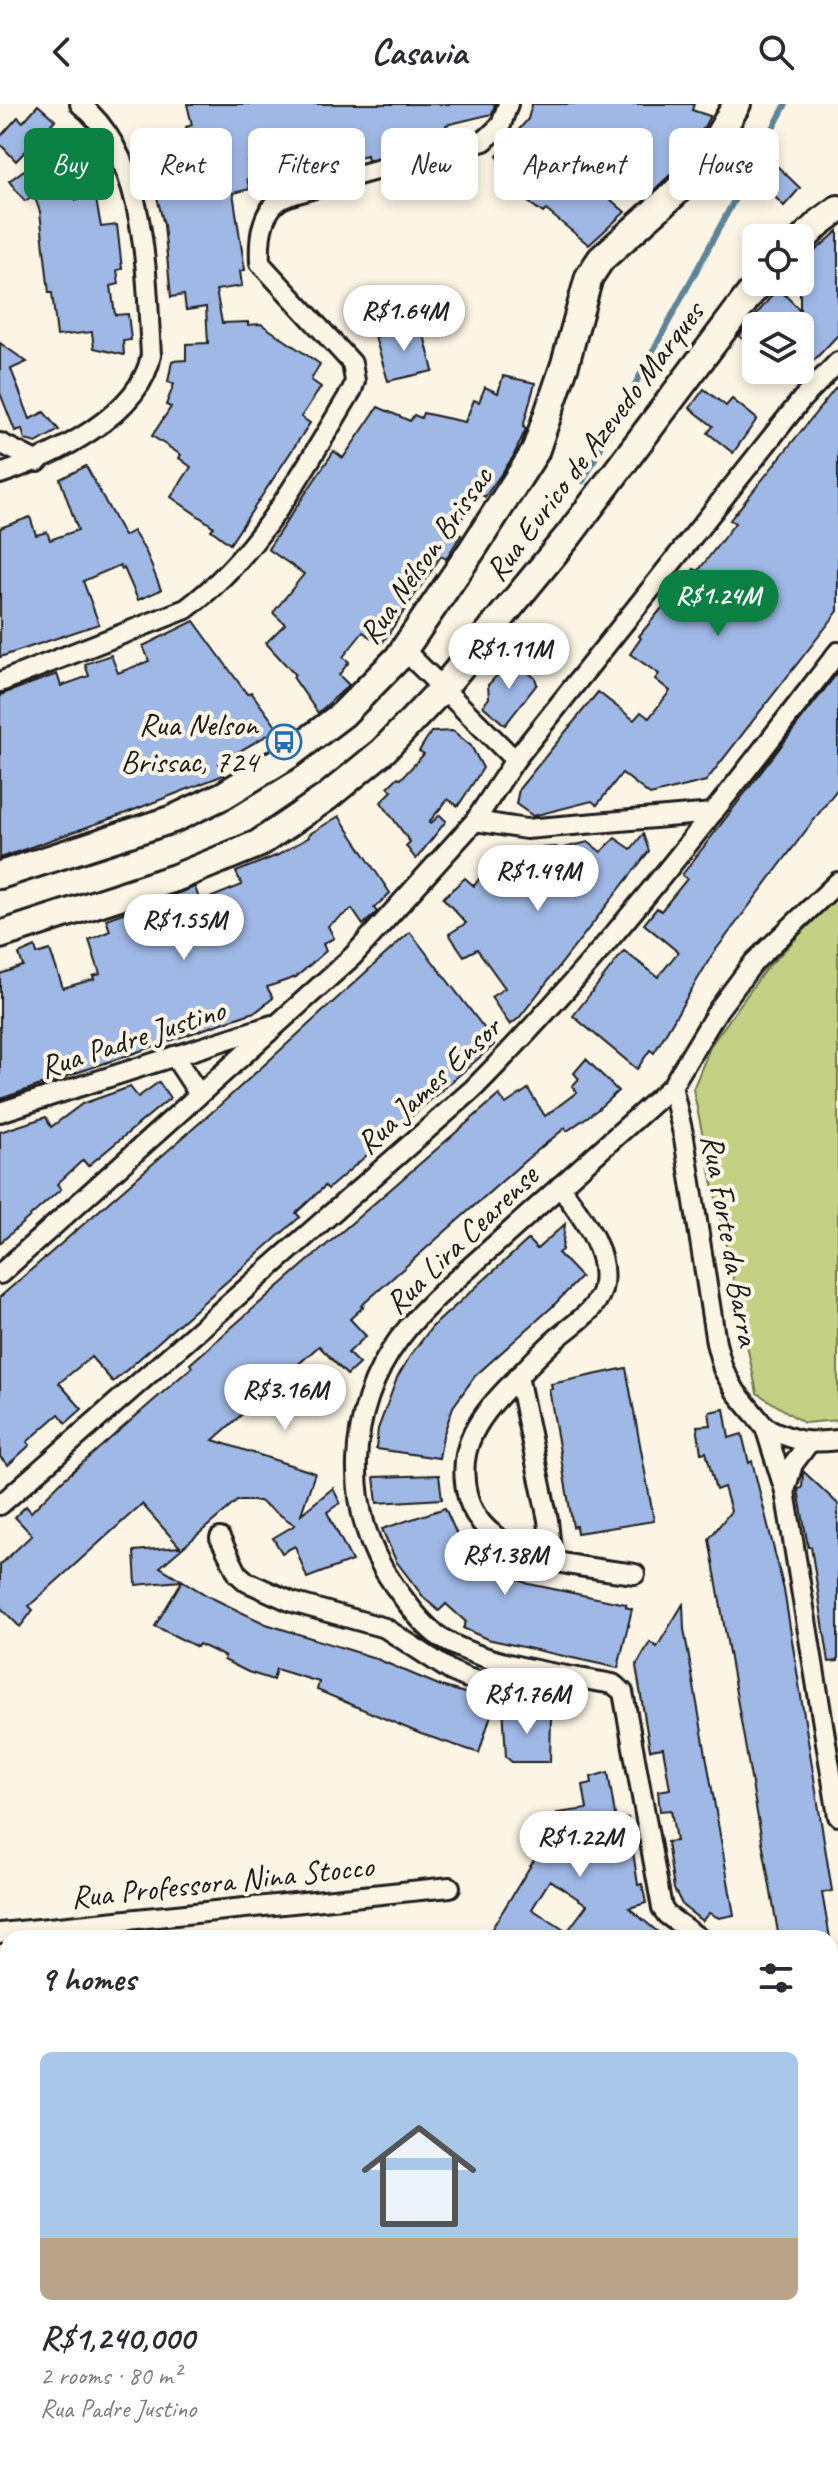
<!DOCTYPE html>
<html lang="en">
<head>
<meta charset="utf-8">
<style>
	body { margin:0; font-family:Caveat,sans-serif; background:#f2f2f3; color:#2b2b33; height:100vh; display:flex; flex-direction:column; font-size:30px; white-space:nowrap }
	* { box-sizing:border-box; margin:0 }
	p { font-size:26px; color:#7c7c81 }
	.icon { flex:none; width:44px; height:44px; fill:none; stroke:currentColor; stroke-width:2; stroke-linecap:round; stroke-linejoin:round }
	.map { position:relative; flex:1; overflow:hidden }
	.details { position:absolute; left:0px; top:1826px; width:838px; height:536px; display:flex; flex-direction:column; background:#fff; border-radius:24px 24px 0 0; box-shadow:0 4px 12px #0003 }
	.details>* { flex:none }
	.banner { position:absolute; left:24px; top:24px; width:790px; height:72px; display:flex; gap:16px }
	.tools { position:absolute; left:742px; top:120px; display:grid; gap:16px }
	.tools a { display:grid; place-items:center; width:72px; height:72px; border-radius:12px; background:#fff; box-shadow:0 4px 12px #0003; font-size:40px }
	.price { position:absolute; translate:-50% -68px; padding:0 18px; border-radius:28px; background:#fff; color:#222; font-size:26px; line-height:52px; filter:drop-shadow(0 2px 4px #0008) }
	.price::after { content:''; position:absolute; left:50%; top:48px; width:24px; height:18px; margin-left:-12px; background:inherit; clip-path:polygon(0 0,100% 0,50% 100%) }
	.price.on { background:#0b8043; color:#fff }
	ul { padding:0; list-style:none }
	li { display:grid; align-content:center; gap:16px; height:424px; padding:0 40px }
	li span { display:grid; place-items:center; height:248px; border-radius:12px; color:#555 }
	li>.icon { margin-inline-start:auto }
	span .icon { width:144px; height:144px; fill:#fffc; stroke-width:1 }
	li b { font-size:34px }
	h2 { display:flex; justify-content:space-between; align-items:center; height:96px; padding:0 40px; font-size:34px }
	.tag { padding:0 28px; border-radius:12px; background:#fff; box-shadow:0 4px 12px #0003; font-size:28px; line-height:72px }
	.tag.on { background:#0b8043; color:#fff }
	header { display:flex; justify-content:space-between; align-items:center; height:104px; padding:0 40px; background:#fff; font-size:36px; font-weight:600 }
	.map>svg:first-child { display:block }
</style>
</head>
<body>
<header><svg class="icon" aria-label="back" viewBox="0 0 24 24"><path d="M15 5l-7 7 7 7"/></svg>Casavia<svg class="icon" aria-label="search" viewBox="0 0 24 24"><circle cx="10" cy="10" r="6"/><path d="M15 15l6 6"/></svg></header>
<div class="map">
<svg width="838" height="2362" viewBox="0 0 838 2362">
	<rect width="100%" height="100%" fill="#fcf5e5"/>
	<filter id="ink" filterUnits="userSpaceOnUse"><feTurbulence type="fractalNoise" baseFrequency=".0125" numOctaves="2"/><feDisplacementMap in="SourceGraphic" scale="16" xChannelSelector="R" yChannelSelector="G"/><feConvolveMatrix kernelMatrix="1 2 1 2 8 2 1 2 1" color-interpolation-filters="sRGB"/></filter>
	<g filter="url(#ink)">
		<path fill="#c4d184" stroke="#707650" stroke-width="2" d="M838 792V1316L804 1319 757 1289 693 985 711 941 765 866Z"/>
		<g fill="none" stroke-linecap="round" stroke-linejoin="round">
			<path stroke="#5d8498" stroke-width="6" d="M583 377 786 0"/>
		</g>
		<g fill="#9fb8e5" stroke="#1c1c1c" stroke-width="2" fill-rule="evenodd">
			<path d="M187 0H495L492 10 446 21 450 34 368 56 367 51 324 62 325 66 300 73 292 38 250 47 252 57 248 58 253 74 247 75 250 85 233 89 245 166 240 167 242 182 216 186 222 219 248 218V221L261 220 320 260 311 276 321 283 301 313 310 319 230 440 211 426 214 423 171 393 191 363 179 354 181 351 152 332 171 303 166 301 174 280 168 278 172 257 186 256V240L208 239 206 203 186 206 184 191 171 193 164 121 149 61 141 41 187 29 186 23 192 21Z"/>
			<path d="M532 0H694L692 6 710 12 689 50 684 56 681 55 669 72 653 87 546 29 542 36 625 108 589 141 546 106 543 109 527 97 530 93 497 52 528 15Z"/>
			<path d="M38 1 55 16 16 57 0 40V33L18 13 23 18Z"/>
			<path d="M745 31 800 84 784 102 755 73 758 71 733 49Z"/>
			<path d="M77 39 88 49 69 64 58 53Z"/>
			<path d="M67 65 76 96 95 90 101 123 117 121 122 165 117 166 119 180 111 182 115 211 128 210 131 236 123 237 124 251 94 244 92 228 57 232 52 189H49L40 108 34 91 25 97 9 77 24 66 40 86Z"/>
			<path d="M838 127V231L800 271V222H756V246L739 232 778 184 800 206V160Z"/>
			<path d="M421 219 433 267 388 277 375 233Z"/>
			<path d="M0 239 27 258 11 265 30 315 44 308 59 326 36 339 25 336 22 325 15 327 0 289Z"/>
			<path d="M503 272 535 279 523 323 526 325 513 353 485 393 479 389 454 426 461 431 446 455 441 452 381 541 363 528 343 553 349 558 339 571 349 581 318 609 293 573 295 571 266 539 285 520 273 509 304 470 268 445 334 347 343 354 378 303 410 317 414 311 421 314 423 309 465 318 474 296 479 298 485 283 498 289Z"/>
			<path d="M838 281V507L829 519 706 677 650 691 622 669 597 701 592 697 533 712 516 700 519 685 598 588 634 616 641 608 649 614 670 587 655 575 659 570 630 550 641 534 639 532 694 465 698 467 735 419 730 416Z"/>
			<path d="M704 285 726 302 732 295 757 315 733 349 708 329 713 322 690 304Z"/>
			<path d="M86 362 124 432 133 427 146 448 161 486 138 496 124 464 122 465 120 461 83 477 99 520 0 553V424L30 413 36 431 47 428 50 436 78 426 60 375Z"/>
			<path d="M194 517 247 590 251 588 278 625 219 659 224 671 121 711 0 754V591L57 570 61 582 89 572 85 560 111 551 118 569 149 557 143 542Z"/>
			<path d="M512 555 535 574 537 580 505 621 483 602 489 594 488 581Z"/>
			<path d="M838 568V684L712 851 654 949 650 946 637 965 573 912 624 847 658 873 678 848 644 820 657 804 661 807 687 775 682 771Z"/>
			<path d="M453 627 471 642 483 664 458 702 448 695 429 718 431 719 440 711 446 717 416 755 406 742 410 738 381 698 392 687 388 683 398 673 401 675 424 650 419 647 431 628Z"/>
			<path d="M339 712 390 789 374 804 377 808 363 821 352 805 328 822 334 834 323 840 326 847 296 873 267 883 273 894 257 907 0 995V870L23 862 19 850 35 843 37 850 50 846 63 884 94 875 93 872 100 870 89 836 110 827 106 815 195 783 200 798 242 781 236 768 278 751 309 733 308 731Z"/>
			<path d="M643 730 649 747 519 914 510 921 491 893 505 884 477 845 464 852 449 830 466 819 443 794 465 774 474 782 486 765 497 774 523 745 536 754 541 744 556 743 560 745 588 738 601 748 615 734 631 745Z"/>
			<path d="M410 828 491 933 494 941 328 1085 325 1082 296 1109 300 1113 113 1278 91 1253 59 1279 82 1305 66 1319 59 1310 27 1338 30 1341 8 1361 0 1353V1193L219 1002Z"/>
			<path d="M586 955 618 987 597 1006 567 1027 565 1024 527 1055 361 1202 363 1203 350 1215 366 1232 348 1249 359 1260 347 1271 319 1242 213 1336 315 1369 301 1410 333 1384 340 1399 327 1408 352 1457 307 1474 295 1442 282 1449 273 1434 295 1421 259 1397H237L160 1463 208 1492 266 1520 372 1553 441 1582 495 1598 479 1649 421 1630 317 1586 319 1578 276 1565 273 1576 248 1568 224 1556 225 1553 212 1546 199 1540 197 1543 155 1522 182 1477 136 1481 134 1447 180 1443 142 1400 29 1502 33 1506 20 1523 0 1503V1461L32 1431 15 1413 26 1402 31 1408 63 1376 177 1276 192 1263 190 1260 240 1216 499 991 506 1000 528 985 545 1012 577 988 572 982 579 975 574 969Z"/>
			<path d="M159 978 170 994 88 1062 83 1056 57 1080 61 1085 0 1139V1028L46 1013 51 1023 82 1000 130 983 138 993Z"/>
			<path d="M565 1120 562 1146 558 1149 581 1173 552 1203 475 1272 453 1303 443 1332 439 1354 376 1345 378 1325 397 1274 410 1252 432 1223 528 1136 537 1145Z"/>
			<path d="M626 1264 654 1417 577 1429 576 1422 573 1423 549 1285H552L551 1280Z"/>
			<path d="M724 1305 729 1334 742 1330 749 1359 752 1357 784 1486 832 1787 822 1789 830 1834H779L709 1435 731 1407 724 1383 716 1386 706 1348 701 1349 697 1322 711 1321 709 1308Z"/>
			<path d="M803 1367 838 1400V1557L829 1558 811 1443H808L798 1385 802 1384Z"/>
			<path d="M439 1371 442 1395 377 1399 374 1373Z"/>
			<path d="M445 1404 457 1431 465 1442 480 1457 478 1460 529 1480 626 1500V1503L632 1505 618 1564 487 1535 463 1524 466 1518 446 1500 439 1507 425 1495 396 1457 382 1425Z"/>
			<path d="M683 1500 684 1525 734 1811 719 1814 709 1809 702 1817 683 1802 674 1785 667 1738 676 1737 671 1706 660 1707 658 1687 670 1685 663 1644 650 1646 636 1562 650 1538 657 1543Z"/>
			<path d="M503 1601 518 1606 543 1607 544 1611 551 1612 550 1658H512L506 1653Z"/>
			<path d="M608 1668 616 1717 628 1714 638 1781 642 1780 646 1799 629 1804 665 1834H486L549 1732 558 1730 557 1709 587 1705 583 1681 592 1679 591 1673ZM550 1776 587 1801 567 1828 532 1805Z"/>
		</g>
		<g fill="none" stroke-linecap="round" stroke-linejoin="round">
			<g stroke="#1c1c1c" stroke-width="24">
				<g id="street">
					<path d="M0 339 38 358"/>
					<path d="M0 370C52 353 141 311 151 251 146 171 148 54 80 0"/>
					<path d="M404 546 515 656"/>
					<path d="M0 578 186 505C261 449 304 365 352 286L355 277 352 259 260 159C259 138 260 109 280 96 291 89 309 87 321 82 375 65 430 52 484 37L501 21 508 0"/>
					<path d="M475 717 526 725 713 709"/>
					<path d="M174 952 199 990"/>
					<path d="M672 982 684 1034 716 1239 723 1265 736 1288 765 1323 785 1387 838 1712"/>
					<path d="M0 1008 272 921"/>
					<path d="M560 1082C579 1110 608 1143 603 1180 601 1202 578 1217 562 1230 545 1244 529 1261 514 1277 481 1311 454 1342 468 1394 487 1457 580 1462 635 1470"/>
					<path d="M0 1170 353 852 475 717 515 656 802 295 838 258"/>
					<path d="M518 1272 548 1416 552 1456"/>
					<path d="M765 1323C794 1337 806 1340 838 1336"/>
					<path d="M785 1387 793 1360 808 1340"/>
					<path d="M0 1401 473 985C606 851 722 698 838 548"/>
					<path d="M220 1434 238 1470 247 1478 292 1498 385 1524 451 1567 467 1574 569 1601"/>
					<path d="M0 1829 450 1783"/>
					<path d="M699 1834 667 1811 662 1804 623 1588 613 1580C563 1571 477 1560 437 1531 420 1518 406 1498 393 1480 342 1409 346 1306 399 1235 414 1215 431 1198 449 1182L672 982 718 906 754 858 838 778"/>
					<path d="M830 1926 838 1931"/>
					<path d="M0 2013 8 2012"/>
					<path d="M0 2248 8 2236"/>
					<path d="M328 2362 329 2354"/>
					<path d="M585 2362 586 2354"/>
				</g>
			</g>
			<g stroke="#1c1c1c" stroke-width="32">
				<g id="secondary">
					<path d="M800 138 819 119 838 105"/>
					<path d="M0 771 173 715 224 691 289 651 343 610 398 554 472 446 535 348 565 260 589 173 601 155 674 90 702 60 737 0"/>
					<path d="M0 831 175 774 258 740 327 693 383 647 443 584 569 431 750 190 761 178"/>
					<path d="M0 2205H8"/>
					<path d="M830 2218 838 2227"/>
				</g>
			</g>
			<use href="#street" stroke="#fcf5e5" stroke-width="18"/>
			<use href="#secondary" stroke="#fcf5e5" stroke-width="26"/>
		</g>
	</g>
	<defs>
		<g id="bus-ring" transform="scale(1.8)"><circle r="9.5" fill="#fcf5e5" stroke="#1f6fb2" stroke-width="1.5"/><path d="M-5-6H5V4H4V6H2V4H-2V6H-4V4H-5ZM-3.5-4V0h7V-4ZM-3.5 1.2v1.5H-2V1.2ZM2 1.2v1.5H3.5V1.2Z" fill="#1f6fb2"/></g>
	</defs>
	<g fill-rule="evenodd">
		<use href="#bus-ring" x="284" y="638"/>
	</g>
	<g text-anchor="middle" stroke-width="8" stroke-linejoin="round" paint-order="stroke">
		<g font-size="32" fill="#1c1c1c" stroke="#fcf5e5">
			<text transform="translate(594 337) rotate(-53)" y="11">Rua Eurico de Azevedo Marques</text>
			<text transform="translate(425 451) rotate(-55)" y="11">Rua Nélson Brissac</text>
			<text transform="translate(132 934) rotate(-18)" y="11">Rua Padre Justino</text>
			<text transform="translate(428 981) rotate(-43)" y="11">Rua James Ensor</text>
			<text transform="translate(461 1135) rotate(-44)" y="11">Rua Lira Cearense</text>
			<text transform="translate(731 1136) rotate(80)" y="11">Rua Forte da Barra</text>
			<text transform="translate(222 1777) rotate(-6)" y="11">Rua Professora Nina Stocco</text>
		</g>
		<g font-size="32" fill="#1c1c1c" stroke="#fcf5e5" text-anchor="end">
			<text x="258" y="631">Rua Nelson<tspan x="258" dy="37">Brissac, 724</tspan></text>
		</g>
	</g>
</svg>
<div class="tools">
<a><svg class="icon" aria-label="locate" viewBox="0 0 24 24"><circle cx="12" cy="12" r="6"/><path d="M12 2v4M12 18v4M2 12h4M18 12h4"/></svg></a>
<a><svg class="icon" aria-label="layers" viewBox="0 0 24 24"><path d="M12 4l9 5-9 5-9-5zM3 14l9 5 9-5"/></svg></a>
</div>
<b class="price" style="left:404px;top:249px">R$1.64M</b>
<b class="price on" style="left:718px;top:534px">R$1.24M</b>
<b class="price" style="left:509px;top:587px">R$1.11M</b>
<b class="price" style="left:538px;top:809px">R$1.49M</b>
<b class="price" style="left:184px;top:858px">R$1.55M</b>
<b class="price" style="left:285px;top:1328px">R$3.16M</b>
<b class="price" style="left:505px;top:1493px">R$1.38M</b>
<b class="price" style="left:527px;top:1632px">R$1.76M</b>
<b class="price" style="left:580px;top:1775px">R$1.22M</b>
<div class="banner">
<a class="tag on">Buy</a>
<a class="tag">Rent</a>
<a class="tag">Filters</a>
<a class="tag">New</a>
<a class="tag">Apartment</a>
<a class="tag">House</a>
</div>
<section class="details">
<h2>9 homes<svg class="icon" aria-label="filters" viewBox="0 0 24 24"><path d="M4 7h16M4 17h16"/><circle cx="9" cy="7" r="2"/><circle cx="15" cy="17" r="2"/></svg></h2>
<ul>
<li><span style="background:linear-gradient(#a9c7e8 75%,#b9a48a 0)"><svg class="icon" aria-label="home" viewBox="0 0 24 24"><path d="M3 11l9-7 9 7M6 9v11h12V9"/></svg></span><div><b>R$1,240,000</b><p>2 rooms · 80 m²</p><p>Rua Padre Justino</p></div></li>
</ul>
</section>
</div>
</body>
</html>
